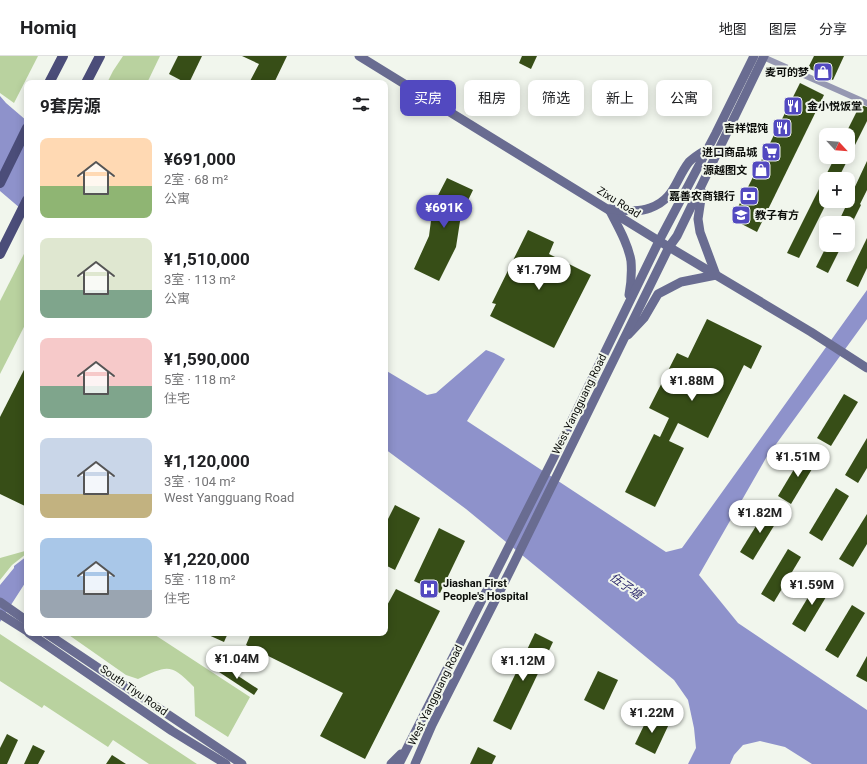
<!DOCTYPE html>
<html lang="zh">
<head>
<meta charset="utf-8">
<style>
	body { margin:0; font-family:Roboto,"Noto Sans SC",sans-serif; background:#f6f6f6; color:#202124; height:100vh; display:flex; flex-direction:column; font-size:15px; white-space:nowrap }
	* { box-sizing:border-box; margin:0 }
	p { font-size:13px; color:#757577 }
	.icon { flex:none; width:22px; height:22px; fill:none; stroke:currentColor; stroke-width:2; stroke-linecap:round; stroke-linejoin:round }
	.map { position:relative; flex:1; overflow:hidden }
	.panel { position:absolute; left:24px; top:24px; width:364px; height:556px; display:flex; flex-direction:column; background:#fff; border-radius:8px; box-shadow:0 2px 10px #0003 }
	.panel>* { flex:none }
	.hud { position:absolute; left:400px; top:24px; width:380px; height:36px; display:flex; gap:8px }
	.needle { width:26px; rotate:116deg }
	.controls { position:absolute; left:819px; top:72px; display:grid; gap:8px }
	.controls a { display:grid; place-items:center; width:36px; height:36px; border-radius:8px; background:#fff; box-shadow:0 2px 10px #0003; font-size:20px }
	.price { position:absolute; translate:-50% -34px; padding:0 9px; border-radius:14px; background:#fff; color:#222; font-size:13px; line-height:26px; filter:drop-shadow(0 1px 2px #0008) }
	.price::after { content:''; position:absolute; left:50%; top:24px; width:12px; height:9px; margin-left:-6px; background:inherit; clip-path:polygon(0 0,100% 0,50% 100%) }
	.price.on { background:#5249c0; color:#fff }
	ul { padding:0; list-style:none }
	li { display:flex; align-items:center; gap:12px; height:100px; padding:0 16px }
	li span { display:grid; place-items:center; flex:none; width:112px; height:80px; border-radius:8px; color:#555 }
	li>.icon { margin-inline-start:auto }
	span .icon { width:48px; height:48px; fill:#fffc; stroke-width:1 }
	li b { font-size:17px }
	h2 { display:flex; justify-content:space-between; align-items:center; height:48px; padding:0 16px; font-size:17px }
	.tag { padding:0 14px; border-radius:8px; background:#fff; box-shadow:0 2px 10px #0003; font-size:14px; line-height:36px }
	.tag.on { background:#5249c0; color:#fff }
	header { display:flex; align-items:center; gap:24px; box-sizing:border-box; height:56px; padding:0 20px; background:#fff; border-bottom:1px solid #e0e0e0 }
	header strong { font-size:19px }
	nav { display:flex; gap:22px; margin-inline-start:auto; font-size:14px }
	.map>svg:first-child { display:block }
</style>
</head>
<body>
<header>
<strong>Homiq</strong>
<nav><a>地图</a><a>图层</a><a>分享</a></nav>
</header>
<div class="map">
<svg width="867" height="708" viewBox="0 0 867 708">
	<rect width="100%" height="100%" fill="#f1f6ed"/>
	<g fill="#b9d29f">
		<path d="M0 0H38L14 47 0 37Z"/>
		<path d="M123 0H160L147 27H107L113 15Z"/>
		<path d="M27 192V265L0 318V245Z"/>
		<path d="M25 495 26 498 12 509 0 524V502Z"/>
		<path d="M66 577H152L250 641 228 681 195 660 194 631C170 606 167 610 138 623L126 619Z"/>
		<path d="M0 578 197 708H149L113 684 108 691 44 649 42 652 0 625Z"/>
	</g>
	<g fill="#8e92cb">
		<path d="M0 40 6 47 27 65V158L0 135Z"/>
		<path d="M867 234V263L766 402 699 519 738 567 867 654V708H812L785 691 760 685 743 689 734 699 730 708H688L696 692 694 672 688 644 674 624 466 453 385 393V314L427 339 436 337 486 294 494 297 505 303 467 365 666 496 682 492Z"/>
		<path d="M27 500V524L0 566V529L14 512V510Z"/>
	</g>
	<g fill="#374e17">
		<path d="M178 0H202L189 27H186L169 18Z"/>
		<path d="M242 0H287L274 27H249L259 8Z"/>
		<path d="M522 0H537L531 13 519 7Z"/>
		<path d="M814 0H844L833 24 808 12Z"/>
		<path d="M800 27 824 39 757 176 732 163Z"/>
		<path d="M861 49 867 51V65L838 123H834L826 119V148L799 202 787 197 835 101H848V79H845L859 51Z"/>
		<path d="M867 105V134L860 148 861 149 852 167H838Z"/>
		<path d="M447 122 473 134 461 159 456 191 439 225 414 213 429 180 433 149Z"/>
		<path d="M528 174 554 186 549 198 591 219 554 292 490 260 496 248 492 247Z"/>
		<path d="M867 182V212L858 231 846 225Z"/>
		<path d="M827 189H842L828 217 816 211Z"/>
		<path d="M707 263 762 290 751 313 744 309 708 382 678 367 669 385 684 392 655 451 625 436 654 378 660 381 669 362 649 352 677 297 688 302Z"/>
		<path d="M27 308V451L0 438V361Z"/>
		<path d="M844 338 858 346 831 390 817 382Z"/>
		<path d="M867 382V412L858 427 845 419Z"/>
		<path d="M805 395 818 403 791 448 778 440Z"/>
		<path d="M836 432 849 440 822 485 809 477Z"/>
		<path d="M395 449 420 462 395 514 385 509V469Z"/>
		<path d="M767 452 780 460 753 504 740 496Z"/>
		<path d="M867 458V488L853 511 839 503Z"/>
		<path d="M439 472 465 485 440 537 414 525Z"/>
		<path d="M788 493 801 501 774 546 761 538Z"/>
		<path d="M819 523 832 531 805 576 792 568Z"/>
		<path d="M396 533 440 555 365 703 320 680 343 637 246 589 251 577H385V553Z"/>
		<path d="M852 549 865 557 838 602 825 594Z"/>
		<path d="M204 577H228L224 586Z"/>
		<path d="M535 577 553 586 511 674 493 665Z"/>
		<path d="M867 600V626L856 620Z"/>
		<path d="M220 608 258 633 254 639 216 614Z"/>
		<path d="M598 615 618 624 604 654 584 644Z"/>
		<path d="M649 659 669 668 655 698 635 688Z"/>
		<path d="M7 678 18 684 7 708H0V692Z"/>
		<path d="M33 689 45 695 38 708H24Z"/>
		<path d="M478 691 496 700 492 708H470Z"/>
		<path d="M112 699 126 708H106Z"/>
	</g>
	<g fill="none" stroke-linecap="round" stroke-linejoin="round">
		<path stroke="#9698b2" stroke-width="6" d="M763 1 867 47"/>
		<g stroke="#696c91" stroke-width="9">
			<path d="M359 0 659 185 811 276 867 312"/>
			<path d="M702 136 698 163 700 176 716 219"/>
			<path d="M609 153C617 169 628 187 631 205 632 217 631 228 629 239"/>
			<path d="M610 153C622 154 638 157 650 152 675 143 675 124 689 106 693 102 699 98 704 95"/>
			<path d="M628 279 644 262 658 238 681 226 716 219"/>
			<path d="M0 546 27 565"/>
			<path d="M0 558 27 575"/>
			<path d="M29 577 172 675 226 708"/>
			<path d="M46 577 242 708"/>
			<path d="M391 708 401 698"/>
			<path d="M399 708 553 403 659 185 716 77 754 0"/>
			<path d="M415 708 432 669 511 513 669 191 677 180 764 0"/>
		</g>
		<g stroke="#4b4d79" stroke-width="10">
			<path d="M49 27 63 0"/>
			<path d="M86 27 100 0"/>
			<path d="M0 127 27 72"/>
			<path d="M0 198 27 144"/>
		</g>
	</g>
	<defs>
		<g id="shop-square" transform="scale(1)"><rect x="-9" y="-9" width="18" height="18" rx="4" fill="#5249c0" stroke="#f1f6ed"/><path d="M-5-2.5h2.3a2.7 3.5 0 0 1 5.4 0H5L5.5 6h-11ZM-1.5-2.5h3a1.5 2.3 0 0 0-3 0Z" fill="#fff"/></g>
		<g id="restaurant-square" transform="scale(1)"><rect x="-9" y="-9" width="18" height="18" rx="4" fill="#5249c0" stroke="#f1f6ed"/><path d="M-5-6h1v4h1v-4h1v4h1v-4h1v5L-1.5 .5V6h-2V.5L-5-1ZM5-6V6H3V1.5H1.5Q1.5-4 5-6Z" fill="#fff"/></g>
		<g id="supermarket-square" transform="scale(1)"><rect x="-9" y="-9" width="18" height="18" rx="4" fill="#5249c0" stroke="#f1f6ed"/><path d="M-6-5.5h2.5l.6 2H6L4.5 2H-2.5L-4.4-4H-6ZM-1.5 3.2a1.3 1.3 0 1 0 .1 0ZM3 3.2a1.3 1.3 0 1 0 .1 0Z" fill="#fff"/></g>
		<g id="bank-square" transform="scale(1)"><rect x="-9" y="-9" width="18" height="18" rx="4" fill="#5249c0" stroke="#f1f6ed"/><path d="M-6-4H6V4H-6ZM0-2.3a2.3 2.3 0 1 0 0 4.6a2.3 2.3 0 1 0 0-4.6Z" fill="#fff"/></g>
		<g id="school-square" transform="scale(1)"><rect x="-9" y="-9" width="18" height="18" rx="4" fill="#5249c0" stroke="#f1f6ed"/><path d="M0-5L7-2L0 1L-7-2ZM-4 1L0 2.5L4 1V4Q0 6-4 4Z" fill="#fff"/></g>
		<g id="hospital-square" transform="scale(1)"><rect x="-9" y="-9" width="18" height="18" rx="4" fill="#5249c0" stroke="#f1f6ed"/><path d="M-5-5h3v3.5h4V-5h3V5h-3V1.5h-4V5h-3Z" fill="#fff"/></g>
	</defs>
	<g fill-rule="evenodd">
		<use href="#shop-square" x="823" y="16"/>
		<use href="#restaurant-square" x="793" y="50"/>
		<use href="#restaurant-square" x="782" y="72"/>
		<use href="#supermarket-square" x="771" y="96"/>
		<use href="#shop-square" x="761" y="114"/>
		<use href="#bank-square" x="749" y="140"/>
		<use href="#school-square" x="741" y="159"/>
		<use href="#hospital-square" x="429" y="533"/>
	</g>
	<g text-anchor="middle" stroke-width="4" stroke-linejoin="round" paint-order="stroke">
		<g font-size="11" font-weight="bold" fill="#0c0e0b" stroke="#f1f6ed" text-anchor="end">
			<text x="809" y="20">麦可的梦</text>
			<text x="807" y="54" text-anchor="start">金小悦饭堂</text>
			<text x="768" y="76">吉祥馄饨</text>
			<text x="757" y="100">进口商品城</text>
			<text x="747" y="118">源越图文</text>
			<text x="735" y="144">嘉善农商银行</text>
			<text x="755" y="163" text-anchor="start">教子有方</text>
			<text x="443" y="531" text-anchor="start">Jiashan First<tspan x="443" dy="13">People's Hospital</tspan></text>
		</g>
		<g font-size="11" fill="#0c0e0b" stroke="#f1f6ed">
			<text transform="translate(619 146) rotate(32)" y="4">Zixu Road</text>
			<text transform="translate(579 348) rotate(-64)" y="4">West Yangguang Road</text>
			<text transform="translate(134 634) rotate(35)" y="4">South Tiyu Road</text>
			<text transform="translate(435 639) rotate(-64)" y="4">West Yangguang Road</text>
		</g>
		<g font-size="12" font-style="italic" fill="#2e2a6e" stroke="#f1f6ed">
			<text transform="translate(626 530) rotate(35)" y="4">伍子塘</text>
		</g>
	</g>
</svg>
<div class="controls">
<a><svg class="needle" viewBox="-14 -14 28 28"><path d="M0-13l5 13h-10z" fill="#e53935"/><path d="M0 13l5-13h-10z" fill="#757577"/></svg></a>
<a>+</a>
<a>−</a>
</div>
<b class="price on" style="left:444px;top:173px">¥691K</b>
<b class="price" style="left:539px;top:235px">¥1.79M</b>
<b class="price" style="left:692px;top:346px">¥1.88M</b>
<b class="price" style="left:798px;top:422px">¥1.51M</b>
<b class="price" style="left:760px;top:478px">¥1.82M</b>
<b class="price" style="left:812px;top:550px">¥1.59M</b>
<b class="price" style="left:237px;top:624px">¥1.04M</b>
<b class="price" style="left:523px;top:626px">¥1.12M</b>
<b class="price" style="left:652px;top:678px">¥1.22M</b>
<div class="hud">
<a class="tag on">买房</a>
<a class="tag">租房</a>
<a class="tag">筛选</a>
<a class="tag">新上</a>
<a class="tag">公寓</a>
</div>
<section class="panel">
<h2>9套房源<svg class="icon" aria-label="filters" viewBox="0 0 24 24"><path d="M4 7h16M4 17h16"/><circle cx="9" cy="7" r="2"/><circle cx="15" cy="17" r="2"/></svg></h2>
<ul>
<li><span style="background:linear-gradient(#ffd9b3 60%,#8fb573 0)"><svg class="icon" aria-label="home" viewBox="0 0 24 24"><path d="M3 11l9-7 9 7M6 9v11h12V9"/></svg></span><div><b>¥691,000</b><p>2室 · 68 m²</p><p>公寓</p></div></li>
<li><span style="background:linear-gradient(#dfe7d0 65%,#7fa58c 0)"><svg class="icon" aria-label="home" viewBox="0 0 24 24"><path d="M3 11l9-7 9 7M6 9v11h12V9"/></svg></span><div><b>¥1,510,000</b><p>3室 · 113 m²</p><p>公寓</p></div></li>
<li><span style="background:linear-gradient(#f6c9c9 60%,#7fa58c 0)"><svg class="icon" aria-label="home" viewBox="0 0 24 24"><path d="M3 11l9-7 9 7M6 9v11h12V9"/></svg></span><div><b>¥1,590,000</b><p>5室 · 118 m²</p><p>住宅</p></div></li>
<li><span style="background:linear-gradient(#c9d6e8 70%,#c2b280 0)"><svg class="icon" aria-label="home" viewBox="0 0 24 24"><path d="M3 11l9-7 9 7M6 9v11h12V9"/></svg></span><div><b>¥1,120,000</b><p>3室 · 104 m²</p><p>West Yangguang Road</p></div></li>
<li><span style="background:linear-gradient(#a9c7e8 65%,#9aa5b1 0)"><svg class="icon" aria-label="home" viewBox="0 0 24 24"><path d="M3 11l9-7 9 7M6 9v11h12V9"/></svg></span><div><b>¥1,220,000</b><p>5室 · 118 m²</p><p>住宅</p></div></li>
</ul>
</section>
</div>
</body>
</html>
